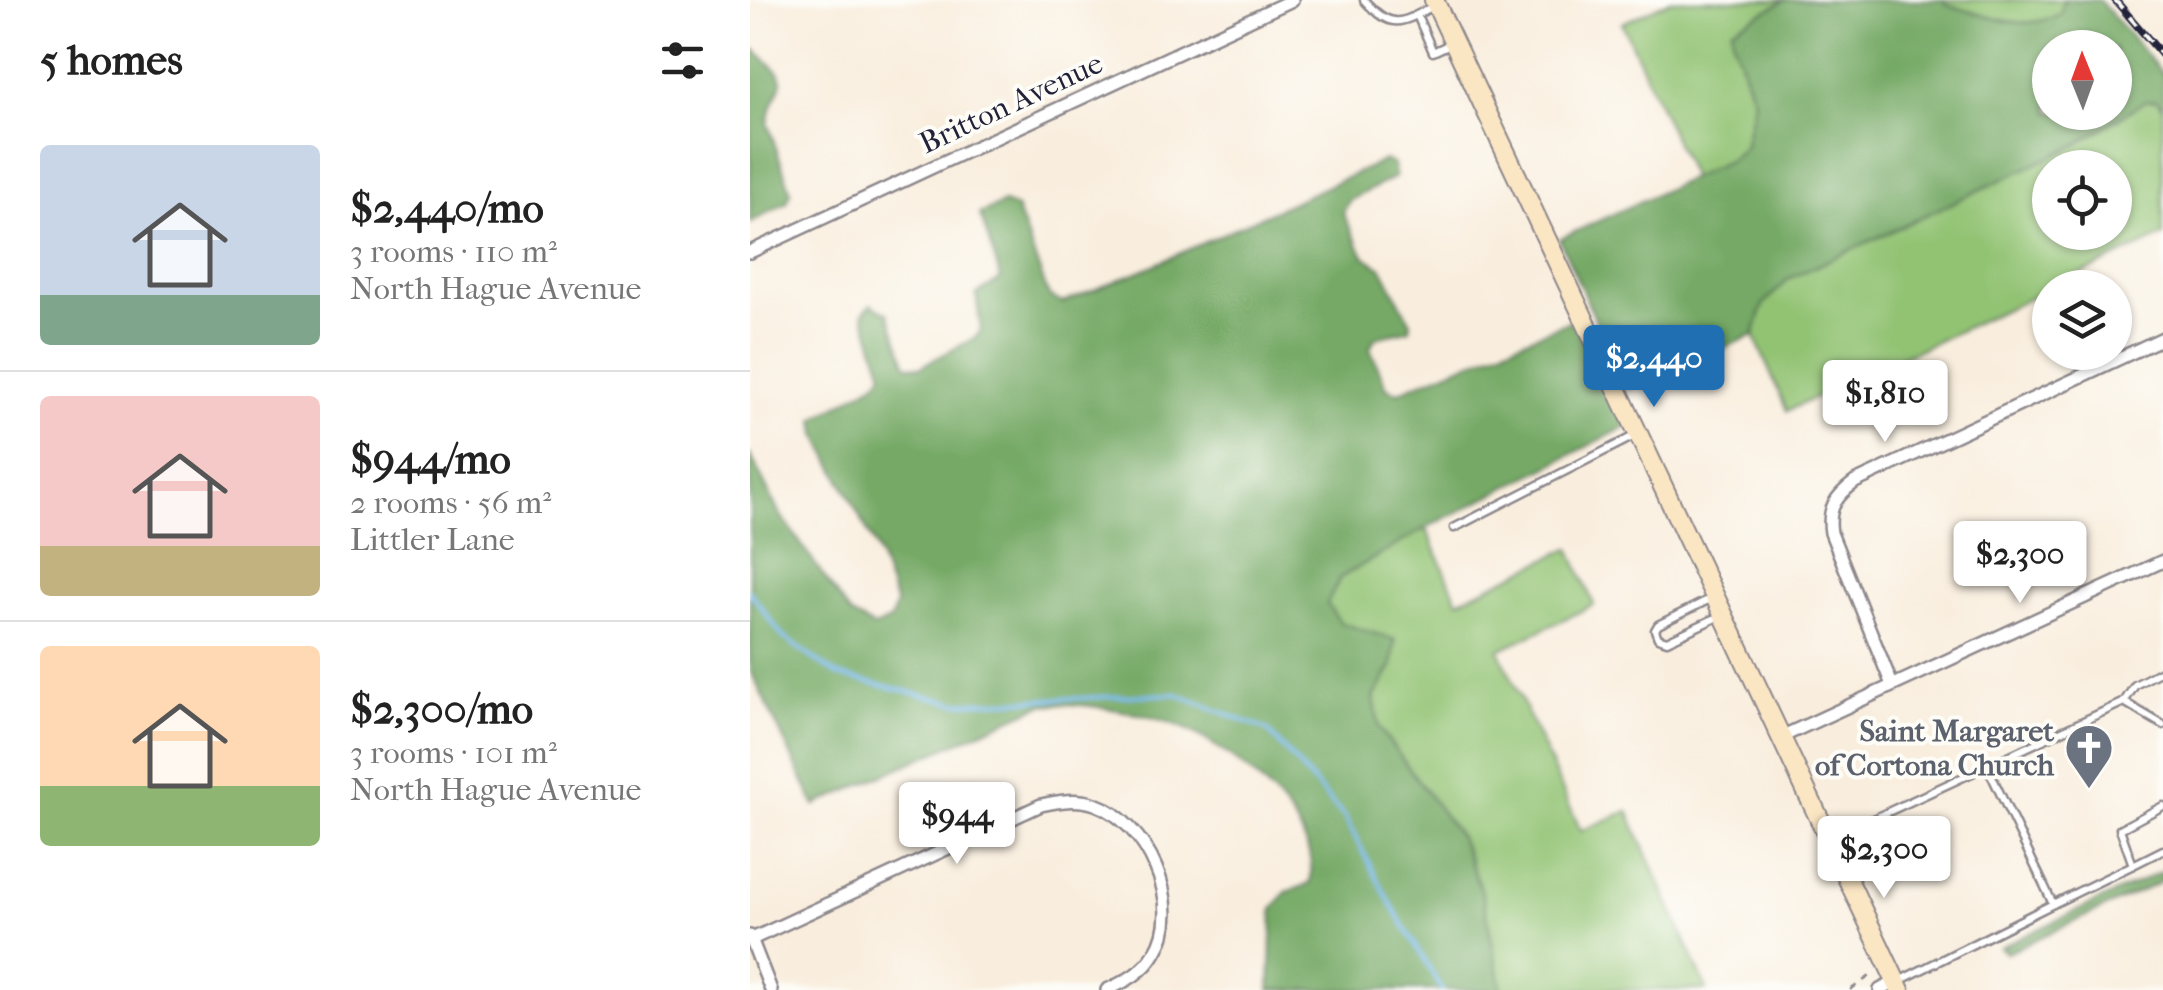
<!DOCTYPE html>
<html lang="en">
<head>
<meta charset="utf-8">
<style>
	body { margin:0; font-family:"IM FELL French Canon",serif; background:#f6f6f6; color:#222; height:100vh; display:flex; flex-direction:column; font-size:38px; white-space:nowrap }
	* { box-sizing:border-box; margin:0 }
	p { font-size:32px; color:#767676 }
	.icon { flex:none; width:55px; height:55px; fill:none; stroke:currentColor; stroke-width:2; stroke-linecap:round; stroke-linejoin:round }
	.map { position:relative; flex:1; overflow:hidden }
	.side { display:flex; flex-direction:column; background:#fff; width:750px }
	.side>* { flex:none }
	.needle { width:65px; rotate:359deg }
	.tools { position:absolute; left:1282px; top:30px; display:grid; gap:20px }
	.tools a { display:grid; place-items:center; width:100px; height:100px; border-radius:50%; background:#fff; box-shadow:0 2px 8px #0004; font-size:50px }
	.price { position:absolute; translate:-50% -85px; padding:0 22px; border-radius:10px; background:#fff; color:#222; font-size:32px; line-height:65px; filter:drop-shadow(0 2px 5px #0008) }
	.price::after { content:''; position:absolute; left:50%; top:60px; width:30px; height:22px; margin-left:-15px; background:inherit; clip-path:polygon(0 0,100% 0,50% 100%) }
	.price.on { background:#1f6fb2; color:#fff }
	ul { padding:0; list-style:none }
	li { display:flex; align-items:center; gap:30px; height:250px; padding:0 40px }
	li+li { border-top:2px solid #e0e0e0 }
	li span { display:grid; place-items:center; flex:none; width:280px; height:200px; border-radius:10px; color:#555 }
	li>.icon { margin-inline-start:auto }
	span .icon { width:120px; height:120px; fill:#fffc; stroke-width:1 }
	li b { font-size:42px }
	h2 { display:flex; justify-content:space-between; align-items:center; height:120px; padding:0 40px; font-size:42px }
	main { display:flex; flex:1; min-height:0 }
	.map>svg:first-child { display:block }
</style>
</head>
<body>
<main>
<section class="side">
<h2>5 homes<svg class="icon" aria-label="filters" viewBox="0 0 24 24"><path d="M4 7h16M4 17h16"/><circle cx="9" cy="7" r="2"/><circle cx="15" cy="17" r="2"/></svg></h2>
<ul>
<li><span style="background:linear-gradient(#c9d6e8 75%,#7fa58c 0)"><svg class="icon" aria-label="home" viewBox="0 0 24 24"><path d="M3 11l9-7 9 7M6 9v11h12V9"/></svg></span><div><b>$2,440/mo</b><p>3 rooms · 110 m²</p><p>North Hague Avenue</p></div></li>
<li><span style="background:linear-gradient(#f6c9c9 75%,#c2b280 0)"><svg class="icon" aria-label="home" viewBox="0 0 24 24"><path d="M3 11l9-7 9 7M6 9v11h12V9"/></svg></span><div><b>$944/mo</b><p>2 rooms · 56 m²</p><p>Littler Lane</p></div></li>
<li><span style="background:linear-gradient(#ffd9b3 70%,#8fb573 0)"><svg class="icon" aria-label="home" viewBox="0 0 24 24"><path d="M3 11l9-7 9 7M6 9v11h12V9"/></svg></span><div><b>$2,300/mo</b><p>3 rooms · 101 m²</p><p>North Hague Avenue</p></div></li>
</ul>
</section>
<div class="map">
<svg width="1413" height="990" viewBox="0 0 1413 990">
	<rect width="100%" height="100%" fill="#fdfcf7"/>
	<filter id="ink" filterUnits="userSpaceOnUse"><feTurbulence type="fractalNoise" baseFrequency=".01" numOctaves="2"/><feDisplacementMap in="SourceGraphic" scale="20" xChannelSelector="R" yChannelSelector="G"/><feConvolveMatrix kernelMatrix="1 2 1 2 8 2 1 2 1" color-interpolation-filters="sRGB"/></filter>
	<filter id="wash" filterUnits="userSpaceOnUse"><feTurbulence type="fractalNoise" baseFrequency=".0048" numOctaves="4" result="noise"/><feDisplacementMap in="SourceGraphic" scale="40" xChannelSelector="R" yChannelSelector="G"/><feGaussianBlur stdDeviation="2.25" result="paint"/><feColorMatrix in="noise" values="0 0 0 0 0 0 0 0 0 0 0 0 0 0 0 0 0 1.4 0 .05"/><feComposite in="paint" operator="in"/></filter>
	<g filter="url(#wash)">
		<rect width="100%" height="100%" fill="#f9eede"/>
		<g fill="#92c373" stroke="#5a7257" stroke-width="2.5" fill-rule="evenodd">
			<path d="M921 0H1036L982 29 983 40 1004 101 994 148 978 161 942 178 872 23Z"/>
			<path d="M1193 0H1313L1311 13C1274 34 1234 15 1196 4Z"/>
			<path d="M1407 100 1413 108V236L1037 411 1004 335 1013 305 1038 279 1326 145 1395 101ZM1300 168H1365V232H1300Z"/>
			<path d="M676 528 708 601 820 548 844 605 749 650 831 831 878 811 957 990H752L732 893 710 837 629 728 624 697 642 667 645 640 590 623 577 604 590 578Z"/>
		</g>
		<g fill="#75a965" stroke="#4c6650" stroke-width="2.5" fill-rule="evenodd">
			<path d="M1036 0H1193L1196 4C1234 15 1275 34 1311 13L1313 0H1349L1413 74V108L1406 100 1395 101 1326 145 1038 279 1013 305 1004 335 877 389 809 239 978 161 994 148 1004 101 983 40 982 29ZM1300 48H1365V112H1300Z"/>
			<path d="M0 46C54 92 25 72 18 124L41 192 37 202 0 223Z"/>
			<path d="M635 160 644 165 645 177 599 201 593 213 614 256 632 268 661 323 660 329 625 338 620 348 637 388 648 392 822 320 863 395 876 427 676 528 590 578 577 604 591 623 645 640 642 667 624 697 629 728 710 837 732 893 752 990H520L523 909 536 892 560 884C572 823 493 760 444 733 411 715 328 700 292 705L65 805 0 670V454L28 511 100 614 124 627 141 620 146 604 126 548 67 434 65 419 125 383 133 373 113 313 121 304 138 313 157 365 170 367 226 337 231 330 226 295 251 279 230 214 254 203 266 208 299 296 313 303 411 262Z"/>
			<path d="M1413 871V881L1256 953 1250 947Z"/>
		</g>
		<g fill="none" stroke-linecap="round" stroke-linejoin="round">
			<path stroke="#75b7ea" stroke-width="4" d="M0 592 33 637 87 675 207 703 426 694 517 730 595 818 633 890 692 990"/>
		</g>
	</g>
	<g filter="url(#ink)">
		<g fill="none" stroke-linecap="round" stroke-linejoin="round">
			<g stroke="#8e888c" stroke-width="11">
				<g id="lane">
					<path d="M614 0C642 31 651 24 685 5"/>
					<path d="M667 15 683 52 700 44"/>
					<path d="M704 528 888 434"/>
					<path d="M964 597 908 625 905 630 908 638 917 641 972 615"/>
					<path d="M1374 702 1413 725"/>
					<path d="M1237 766 1374 702 1385 685 1413 670"/>
					<path d="M1082 838 1237 766 1303 904 1147 982"/>
					<path d="M1383 865 1413 850"/>
					<path d="M1303 904 1383 865 1370 829 1413 806"/>
				</g>
			</g>
			<g stroke="#8e888c" stroke-width="16">
				<g id="street">
					<path d="M0 252 542 0"/>
					<path d="M1142 685 1081 533C1077 508 1086 496 1105 482L1413 338"/>
					<path d="M1031 737 1413 561"/>
					<path d="M0 936 21 990"/>
					<path d="M2 939 291 805C309 801 327 798 345 804 396 822 436 905 405 953 394 972 376 981 357 990"/>
					<path d="M1130 990 1146 982"/>
				</g>
			</g>
			<g stroke="#8e888c" stroke-width="22">
				<path id="secondary" d="M684 0 1150 990"/>
			</g>
			<path stroke="#8e888c" stroke-width="2.5" stroke-dasharray="8 8" stroke-linecap="butt" d="M1100 990 1123 974"/>
			<use href="#lane" stroke="#fff" stroke-width="6"/>
			<use href="#street" stroke="#fff" stroke-width="11"/>
			<use href="#secondary" stroke="#fbe6c4" stroke-width="18"/>
			<g stroke="#22223b" stroke-width="8">
				<path id="rail" d="M1365 0 1413 56"/>
			</g>
			<use href="#rail" stroke="#fdfcf7" stroke-width="4" stroke-dasharray="11" stroke-linecap="butt"/>
		</g>
	</g>
	<defs>
		<g id="church-pin" transform="scale(2.5)"><path d="M0 17L-7.5 6A9.5 9.5 0 1 1 7.5 6Z" fill="#6b7280" stroke="#fdfcf7"/><path d="M-1.2-6h2.4v3.5h3.3v2.4h-3.3V6h-2.4V-.1h-3.3v-2.4h3.3Z" fill="#fff"/></g>
	</defs>
	<g fill-rule="evenodd">
		<use href="#church-pin" x="1339" y="748"/>
	</g>
	<g text-anchor="middle" stroke-width="8" stroke-linejoin="round" paint-order="stroke">
		<g font-size="30" fill="#22223b" stroke="#fdfcf7">
			<text transform="translate(261 103) rotate(-25)" y="10">Britton Avenue</text>
		</g>
		<g font-size="30" font-weight="bold" fill="#5b616d" stroke="#fdfcf7" text-anchor="end">
			<text x="1304" y="741">Saint Margaret<tspan x="1304" dy="34">of Cortona Church</tspan></text>
		</g>
	</g>
</svg>
<div class="tools">
<a><svg class="needle" viewBox="-14 -14 28 28"><path d="M0-13l5 13h-10z" fill="#e53935"/><path d="M0 13l5-13h-10z" fill="#767676"/></svg></a>
<a><svg class="icon" aria-label="locate" viewBox="0 0 24 24"><circle cx="12" cy="12" r="6"/><path d="M12 2v4M12 18v4M2 12h4M18 12h4"/></svg></a>
<a><svg class="icon" aria-label="layers" viewBox="0 0 24 24"><path d="M12 4l9 5-9 5-9-5zM3 14l9 5 9-5"/></svg></a>
</div>
<b class="price on" style="left:904px;top:410px">$2,440</b>
<b class="price" style="left:1135px;top:445px">$1,810</b>
<b class="price" style="left:1270px;top:606px">$2,300</b>
<b class="price" style="left:207px;top:867px">$944</b>
<b class="price" style="left:1134px;top:901px">$2,300</b>
</div>
</main>
</body>
</html>
